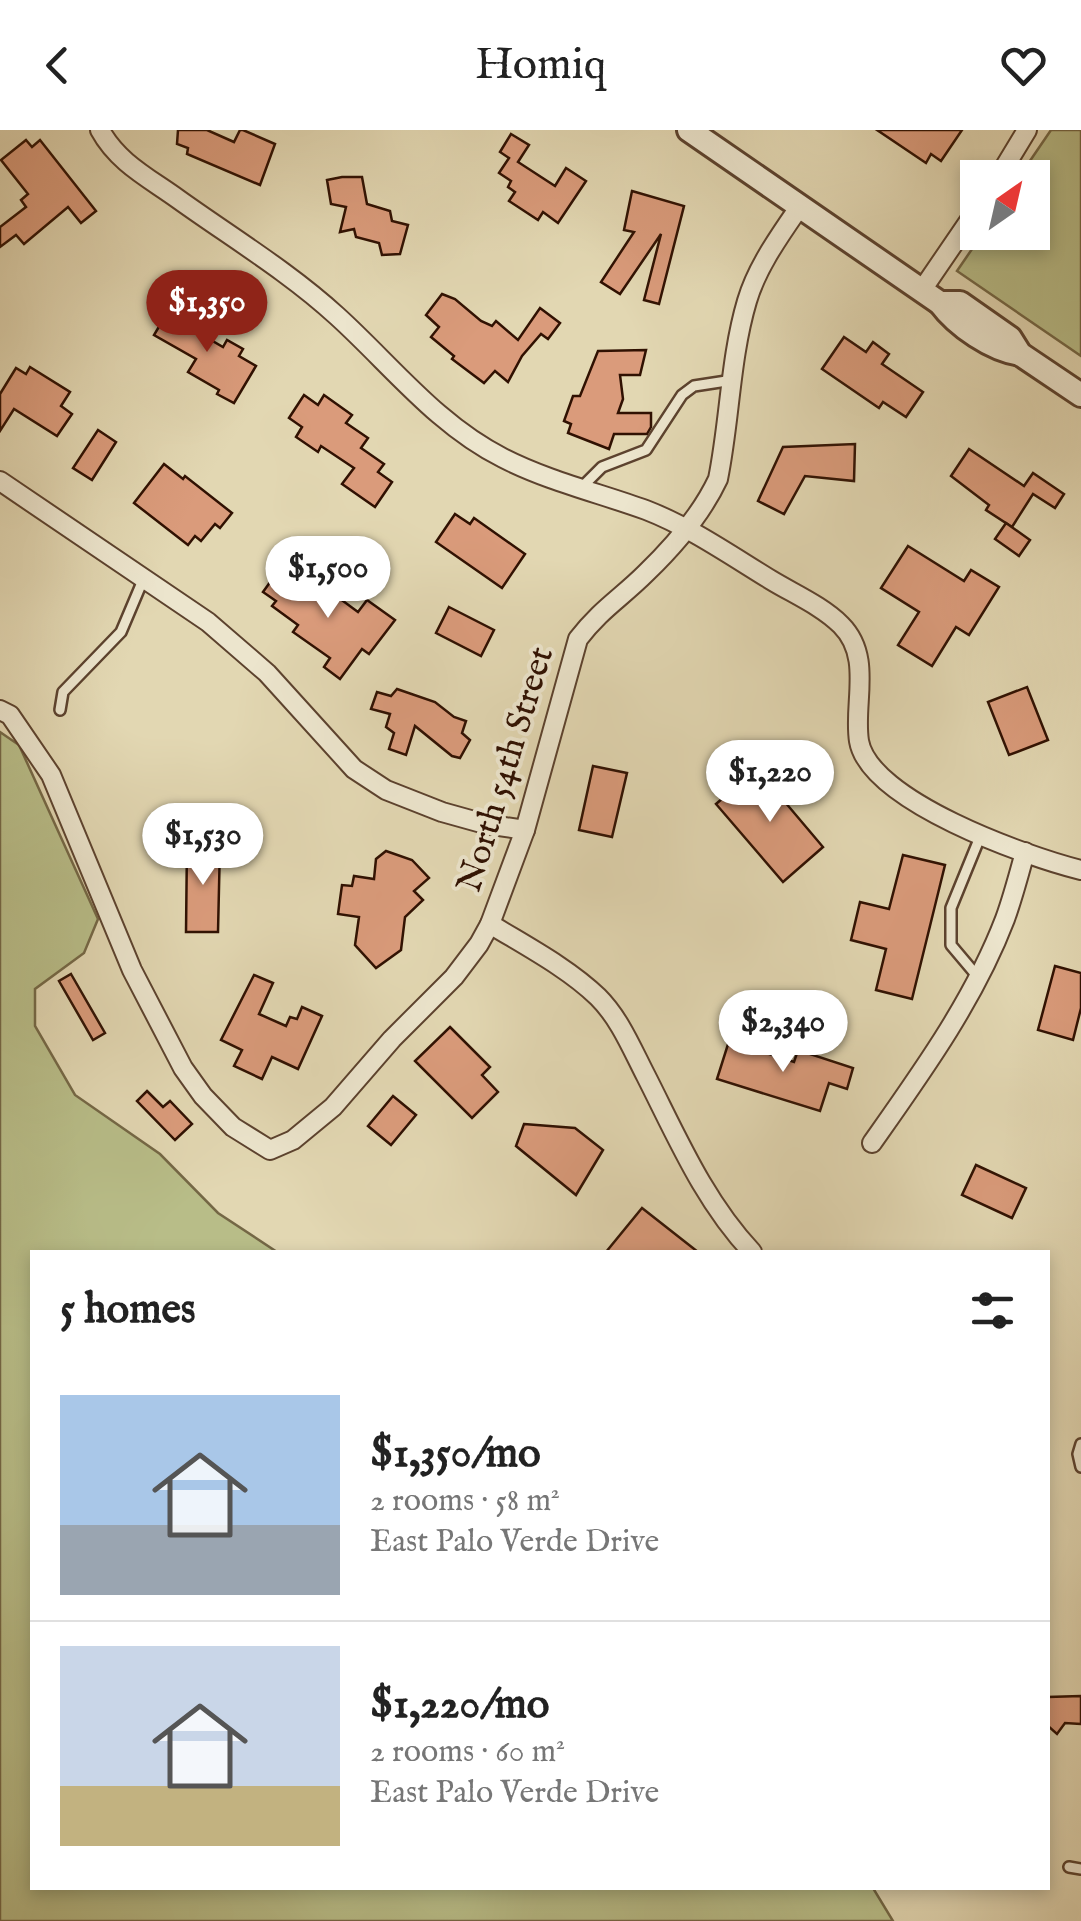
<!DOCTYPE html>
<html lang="en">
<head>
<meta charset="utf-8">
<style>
	body { margin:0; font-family:"IM FELL English",serif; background:#f2f2f2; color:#222; height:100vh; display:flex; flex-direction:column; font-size:38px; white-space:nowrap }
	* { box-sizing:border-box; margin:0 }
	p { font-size:32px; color:#767676 }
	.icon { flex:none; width:55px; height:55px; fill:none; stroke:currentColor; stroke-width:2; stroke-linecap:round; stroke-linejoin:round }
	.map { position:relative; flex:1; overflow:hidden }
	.drawer { position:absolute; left:30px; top:1120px; width:1020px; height:640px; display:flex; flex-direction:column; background:#fff; border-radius:0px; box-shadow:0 5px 15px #0003 }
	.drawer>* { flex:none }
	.needle { width:65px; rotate:34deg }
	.fabs { position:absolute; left:960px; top:30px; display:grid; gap:20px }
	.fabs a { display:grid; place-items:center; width:90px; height:90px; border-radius:0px; background:#fff; box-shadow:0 5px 15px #0003; font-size:50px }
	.price { position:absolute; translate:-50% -85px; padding:0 22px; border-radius:35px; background:#fff; color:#222; font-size:32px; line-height:65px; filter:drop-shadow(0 2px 5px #0008) }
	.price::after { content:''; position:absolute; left:50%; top:60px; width:30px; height:22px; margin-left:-15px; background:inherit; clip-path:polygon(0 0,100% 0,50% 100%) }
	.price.active { background:#8f2418; color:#fff }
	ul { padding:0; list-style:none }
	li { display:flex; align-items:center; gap:30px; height:250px; padding:0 30px }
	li+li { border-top:2px solid #e0e0e0 }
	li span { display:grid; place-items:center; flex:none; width:280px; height:200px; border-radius:0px; color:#555 }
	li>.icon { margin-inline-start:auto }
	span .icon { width:120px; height:120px; fill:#fffc; stroke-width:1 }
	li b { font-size:42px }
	h2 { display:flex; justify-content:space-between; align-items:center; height:120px; padding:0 30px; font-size:42px }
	header { display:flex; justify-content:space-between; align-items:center; height:130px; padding:0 30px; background:#fff; font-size:45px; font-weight:600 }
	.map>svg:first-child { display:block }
</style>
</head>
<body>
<header><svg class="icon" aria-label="back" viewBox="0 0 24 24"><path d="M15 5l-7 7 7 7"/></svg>Homiq<svg class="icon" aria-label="heart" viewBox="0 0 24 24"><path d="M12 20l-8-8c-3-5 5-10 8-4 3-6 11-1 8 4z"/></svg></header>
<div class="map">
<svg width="1081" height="1791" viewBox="0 0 1081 1791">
	<rect width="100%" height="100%" fill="#e2d7b2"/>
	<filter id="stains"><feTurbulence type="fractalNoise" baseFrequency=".002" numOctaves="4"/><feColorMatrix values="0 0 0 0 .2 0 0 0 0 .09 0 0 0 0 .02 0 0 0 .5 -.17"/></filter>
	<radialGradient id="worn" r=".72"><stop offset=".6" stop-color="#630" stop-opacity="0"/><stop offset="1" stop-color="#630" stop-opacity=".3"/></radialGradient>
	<g fill="#b8bd88" stroke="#746745" stroke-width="2.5">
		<path d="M1051 0H1081V226L957 141 983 103 1032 102V48L1019 47Z"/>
		<path d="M0 602 19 615 98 789 84 823 35 859V896L75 965 160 1024 218 1083 277 1122H32V1758H873L893 1791H0Z"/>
	</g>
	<g fill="#da9b7b" stroke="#301102" stroke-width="2.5">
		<path d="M178 0H207L234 12 240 0H243L275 14 260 55 187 24 188 18 177 14Z"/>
		<path d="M877 0H962L941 31 931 24 926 33Z"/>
		<path d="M511 4 529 15 518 32 555 56 566 38 586 51 558 93 543 82 538 90 509 71 515 62 508 57 511 51 499 43 509 28 500 22Z"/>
		<path d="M26 10 32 17 40 10 96 81 81 93 68 77 24 114 16 105 0 117V97L26 77 21 70 28 64 1 30Z"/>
		<path d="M342 47H362L367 74 390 81 392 91 408 95 400 124 382 125 379 113 356 107 354 99 340 102 346 77 331 74 327 50Z"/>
		<path d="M632 61 684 76 659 174 644 170 661 104 620 164 601 152 634 102 624 100Z"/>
		<path d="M442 164 455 169 481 191 492 196 496 191 518 210 540 178 560 193 548 209 541 204 522 226 508 252 495 241 484 253 452 229 454 226 431 207 439 197 426 185Z"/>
		<path d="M173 173 194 185 187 196 223 217 227 210 243 219 239 226 256 236 234 273 217 264 219 260 188 242 196 229 154 205Z"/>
		<path d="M844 207 866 222 873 212 889 224 882 234 923 262 906 287 883 272 879 278 822 239Z"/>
		<path d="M646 220 640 245H620L623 269 618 283H651V297L647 304H614L609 319 568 303 571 294 564 291 573 266H580L598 221Z"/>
		<path d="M30 237 70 262 61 276 72 284 57 306 14 279 0 301V264L16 238 26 244Z"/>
		<path d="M304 265 318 275 324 265 352 285 346 293 368 308 361 318 384 334 378 342 392 352 375 377 342 354 354 338 321 316 318 322 296 307 302 297 289 288Z"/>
		<path d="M98 300 116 312 92 350 73 338Z"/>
		<path d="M855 314 854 351 805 346 784 384 758 371 783 317Z"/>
		<path d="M969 319 1024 356 1033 343 1064 364 1055 378 1033 364 1012 397 986 380 989 375 951 346Z"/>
		<path d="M164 334 183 349 185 346 232 383 220 398 215 394 201 411 195 406 188 415 134 373Z"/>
		<path d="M455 384 470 394 474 388 525 424 502 458 436 412Z"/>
		<path d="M1006 393 1030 410 1019 426 995 409Z"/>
		<path d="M908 416 964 451 971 440 999 457 969 505 956 497 932 536 898 515 919 482 881 458Z"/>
		<path d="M286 430 297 437 294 441 304 449 299 456 331 479 339 468 358 482 367 470 395 490 369 524 362 519 340 549 324 537 330 528 293 502 298 495 272 476 276 471 263 462Z"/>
		<path d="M449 477 494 500 481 526 436 503Z"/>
		<path d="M1027 557 1048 610 1009 625 988 572Z"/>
		<path d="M397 559 435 572 454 587 466 591 462 603 470 610 460 628 452 626 415 596 406 625 389 619 394 603 386 597 390 584 371 579 377 562 391 566Z"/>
		<path d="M593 636 627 643 612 707 579 700Z"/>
		<path d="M757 639 823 717 783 752 716 674Z"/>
		<path d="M187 713 220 714 218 802H186Z"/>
		<path d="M386 721 412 730 429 748 414 761 423 770 405 787 401 820 376 838 355 815 359 787 338 784 342 755 352 756 354 746 374 749 376 729Z"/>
		<path d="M903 725 945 735 912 869 876 860 886 819 851 810 860 772 889 779Z"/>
		<path d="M1055 836 1081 843V878L1073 910 1038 900Z"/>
		<path d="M71 844 105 903 93 910 59 851Z"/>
		<path d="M254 845 273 853 259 884 286 896 290 887 297 889 302 877 322 886 298 939 272 927 262 949 234 936 242 920 221 910Z"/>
		<path d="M450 897 490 937 482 945 498 962 472 988 415 931Z"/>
		<path d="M729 911 794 932 798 920 853 938 847 959 829 953 820 981 717 949Z"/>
		<path d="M147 961 163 977 170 971 192 994 175 1010 137 971Z"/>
		<path d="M393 966 416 985 391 1015 368 996Z"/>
		<path d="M524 994 575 998 603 1020 576 1065 516 1016Z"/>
		<path d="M976 1035 1026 1058 1012 1088 962 1065Z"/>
		<path d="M642 1078 698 1122H606Z"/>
		<path d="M1081 1566V1594L1065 1593 1057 1604 1048 1596V1567Z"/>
	</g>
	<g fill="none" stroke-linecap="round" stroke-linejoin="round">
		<g stroke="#5c422e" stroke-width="14">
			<g id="service">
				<path d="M582 357 602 337 646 320 682 265 694 256 733 250"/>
				<path d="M60 580 63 562 121 502 143 450"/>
				<path d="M978 847 951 815V778L980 707"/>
				<path d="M1081 1314 1078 1324 1081 1337"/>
				<path d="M1069 1737 1081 1739"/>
			</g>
		</g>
		<g stroke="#5c422e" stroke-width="22">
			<g id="minor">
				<path d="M100 0C118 33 149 48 178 69 231 107 289 142 337 186 391 235 437 295 503 328 548 351 599 363 646 380 690 397 730 425 771 450 794 464 822 476 841 495 873 527 853 573 859 611 869 671 1028 727 1081 740"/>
				<path d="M998 48 1027 0"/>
				<path d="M922 160 978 78"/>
				<path d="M0 351 208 492 267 543 354 639 386 660 442 682 485 694 525 700"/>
				<path d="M0 580 10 585 51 645 132 840 183 938 203 966 233 997 270 1020 293 1010 333 977 392 909 454 847 479 814 490 794 525 700 578 509C601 479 621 468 646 443 673 417 702 383 718 349 730 290 730 228 747 171 757 137 780 105 800 76"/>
				<path d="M490 794C526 816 568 838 598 867 620 889 632 919 646 946 677 1007 704 1071 752 1122"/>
				<path d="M872 1013C922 942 974 870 1005 789 1013 767 1019 744 1025 722"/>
			</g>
		</g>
		<g stroke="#5c422e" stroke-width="28">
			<g id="tertiary">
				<path d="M689 0 940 173C957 196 992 220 1020 224"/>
				<path d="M940 173H960L1010 208 1020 224 1081 265"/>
			</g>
		</g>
		<use href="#service" stroke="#ece5cd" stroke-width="9"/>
		<use href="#minor" stroke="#ece5cd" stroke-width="18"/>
		<use href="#tertiary" stroke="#ece5cd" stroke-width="22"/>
	</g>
	<g text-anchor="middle" stroke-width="8" stroke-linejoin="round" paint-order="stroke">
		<g font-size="35" fill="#301102" stroke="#ece5cd">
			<text transform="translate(504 639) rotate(-73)" y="12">North 54th Street</text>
		</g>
	</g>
	<rect width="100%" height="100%" filter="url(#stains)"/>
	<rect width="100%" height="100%" fill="url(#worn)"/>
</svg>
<div class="fabs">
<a><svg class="needle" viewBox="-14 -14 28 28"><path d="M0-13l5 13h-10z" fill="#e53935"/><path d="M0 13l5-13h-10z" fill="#767676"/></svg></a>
</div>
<b class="price active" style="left:207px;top:225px">$1,350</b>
<b class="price" style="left:328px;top:491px">$1,500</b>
<b class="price" style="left:770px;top:695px">$1,220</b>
<b class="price" style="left:203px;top:758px">$1,530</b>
<b class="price" style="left:783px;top:945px">$2,340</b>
<section class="drawer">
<h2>5 homes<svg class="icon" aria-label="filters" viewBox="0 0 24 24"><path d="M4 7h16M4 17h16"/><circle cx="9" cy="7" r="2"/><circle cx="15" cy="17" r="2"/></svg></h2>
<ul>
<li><span style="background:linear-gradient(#a9c7e8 65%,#9aa5b1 0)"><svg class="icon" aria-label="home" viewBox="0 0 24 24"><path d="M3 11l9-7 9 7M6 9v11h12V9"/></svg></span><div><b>$1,350/mo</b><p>2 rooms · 58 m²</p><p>East Palo Verde Drive</p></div></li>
<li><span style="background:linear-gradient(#c9d6e8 70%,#c2b280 0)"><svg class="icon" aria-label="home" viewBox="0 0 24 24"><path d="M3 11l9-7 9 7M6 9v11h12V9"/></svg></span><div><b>$1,220/mo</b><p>2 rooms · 60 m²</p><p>East Palo Verde Drive</p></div></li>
</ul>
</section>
</div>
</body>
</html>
